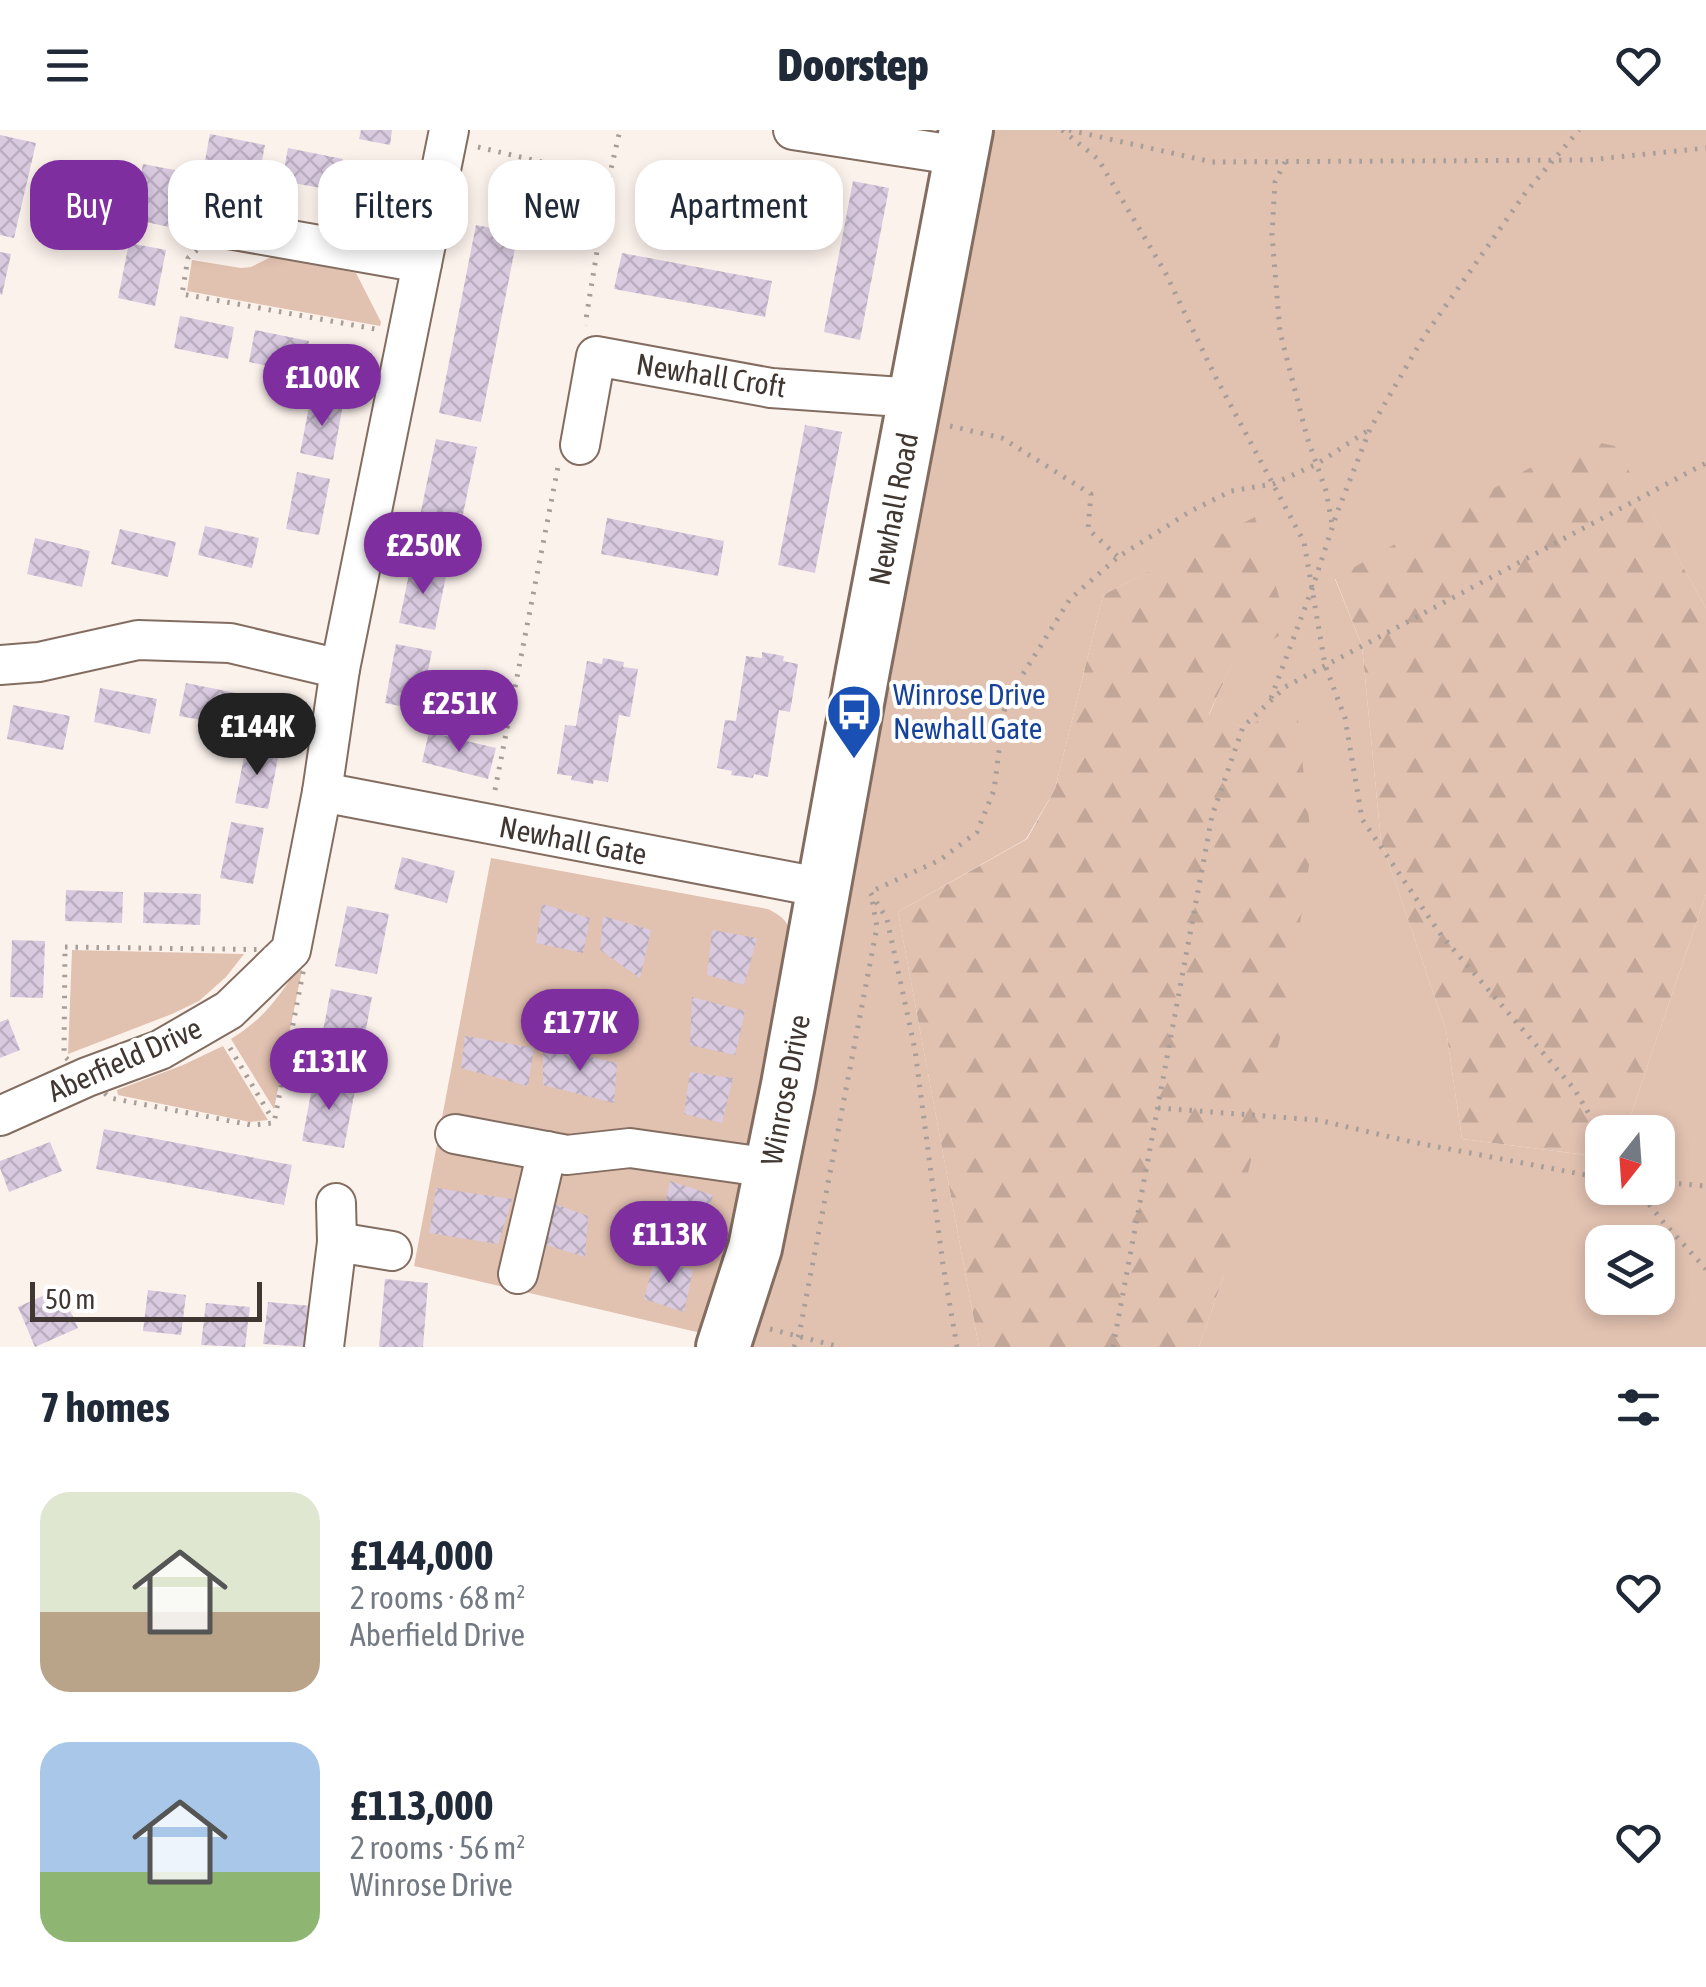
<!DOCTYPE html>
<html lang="en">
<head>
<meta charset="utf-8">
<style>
	body { margin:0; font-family:"Asap Condensed",sans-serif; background:#f2f2f3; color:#1f2937; height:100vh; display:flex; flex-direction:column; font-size:38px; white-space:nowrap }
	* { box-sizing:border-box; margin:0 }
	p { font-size:32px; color:#747a83 }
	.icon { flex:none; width:55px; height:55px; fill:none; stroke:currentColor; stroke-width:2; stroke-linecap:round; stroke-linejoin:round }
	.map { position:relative; height:1217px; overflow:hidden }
	.side { display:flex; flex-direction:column; background:#fff; flex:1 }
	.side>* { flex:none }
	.banner { position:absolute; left:30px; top:30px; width:1000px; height:90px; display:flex; gap:20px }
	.needle { width:65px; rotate:197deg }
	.controls { position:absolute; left:1585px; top:985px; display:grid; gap:20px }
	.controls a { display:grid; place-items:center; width:90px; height:90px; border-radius:20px; background:#fff; box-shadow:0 5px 15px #0003; font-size:50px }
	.scale { position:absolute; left:30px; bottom:25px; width:232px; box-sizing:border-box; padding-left:10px; border:5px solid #413732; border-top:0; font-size:28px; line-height:35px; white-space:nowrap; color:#413732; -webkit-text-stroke:8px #fff; paint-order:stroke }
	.price { position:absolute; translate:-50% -85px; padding:0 22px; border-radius:35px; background:#7e2e9f; color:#fff; font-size:32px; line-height:65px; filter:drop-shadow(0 2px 5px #0008) }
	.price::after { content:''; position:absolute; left:50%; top:60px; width:30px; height:22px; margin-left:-15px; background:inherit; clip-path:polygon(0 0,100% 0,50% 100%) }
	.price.active { background:#222; color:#fff }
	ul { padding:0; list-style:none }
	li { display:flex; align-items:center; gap:30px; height:250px; padding:0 40px }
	li span { display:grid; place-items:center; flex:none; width:280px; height:200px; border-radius:30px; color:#555 }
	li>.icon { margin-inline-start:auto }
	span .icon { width:120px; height:120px; fill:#fffc; stroke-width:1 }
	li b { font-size:42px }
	h2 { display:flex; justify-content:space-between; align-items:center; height:120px; padding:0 40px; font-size:42px }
	.pill { padding:0 35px; border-radius:30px; background:#fff; box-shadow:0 5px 15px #0003; font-size:35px; line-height:90px }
	.pill.active { background:#7e2e9f; color:#fff }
	header { display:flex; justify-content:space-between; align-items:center; height:130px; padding:0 40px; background:#fff; font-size:45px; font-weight:800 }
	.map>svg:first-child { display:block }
</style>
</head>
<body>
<header><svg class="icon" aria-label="menu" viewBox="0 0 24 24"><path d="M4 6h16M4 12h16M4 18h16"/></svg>Doorstep<svg class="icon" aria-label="heart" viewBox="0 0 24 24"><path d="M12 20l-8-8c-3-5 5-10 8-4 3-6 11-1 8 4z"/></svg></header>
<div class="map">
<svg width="1706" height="1217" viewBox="0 0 1706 1217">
	<defs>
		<pattern id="forest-firs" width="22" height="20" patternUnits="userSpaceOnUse" patternTransform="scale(2.5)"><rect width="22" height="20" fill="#e1c1b0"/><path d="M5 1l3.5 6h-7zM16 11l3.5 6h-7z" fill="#c2a698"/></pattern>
		<pattern id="building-cross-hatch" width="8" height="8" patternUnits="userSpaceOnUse" patternTransform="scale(2.5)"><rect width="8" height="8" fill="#d9cae0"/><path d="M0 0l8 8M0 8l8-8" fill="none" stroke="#bbaec1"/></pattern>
	</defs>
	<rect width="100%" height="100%" fill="#fcf2ec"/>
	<g fill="#e1c1b0" fill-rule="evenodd">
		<path d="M987 0H1706V478L1615 317 1335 449 1362 516 1381 711 1446 900 1462 1009 1602 1027V1058H1658V1002H1625L1706 764V1217H1199L1223 1148 1296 577 1243 597 1209 585 1232 533 1288 500 1255 388 1103 465 1055 659 1026 709 898 782 979 1217H746ZM1602 1112H1658V1168H1602Z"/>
		<path d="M273 126 356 143 381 192 380 196 187 161 192 130 241 138 251 137Z"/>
		<path d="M491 728 768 779C781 786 789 790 790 806L730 1124 701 1203 414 1136Z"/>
		<path d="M72 820 244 824 226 847 199 871 172 884 68 924Z"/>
		<path d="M297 839 302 840 274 979 231 909C264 888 276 871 297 839Z"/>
		<path d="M223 916 268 990 250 992 118 965 117 960 183 935Z"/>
	</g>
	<g fill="url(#forest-firs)">
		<path d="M1581 309 1615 316 1706 478V764L1625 1002H1602V1027L1462 1009 1446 900 1381 711 1362 516 1335 448Z"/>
		<path d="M1255 387 1289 500 1232 534 1209 584 1243 597 1296 576 1312 716 1286 883 1223 1148 1199 1217H979L898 782 1027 709 1055 659 1103 465Z"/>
	</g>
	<g fill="url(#building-cross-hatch)">
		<path d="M361 0H392L390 15 359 9Z"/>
		<path d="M210 4 265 15 259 47 204 36Z"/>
		<path d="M0 5 36 13 14 108 0 105Z"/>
		<path d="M288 18 343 29 337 61 282 51Z"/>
		<path d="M143 34 180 41 169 97 132 89Z"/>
		<path d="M853 51 889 58 860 210 824 202Z"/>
		<path d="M476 95 518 103 481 292 439 283Z"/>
		<path d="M129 113 166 120 155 176 118 168Z"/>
		<path d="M0 122 11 124 2 165 0 164Z"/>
		<path d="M622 123 772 151 765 187 614 159Z"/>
		<path d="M180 186 234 197 228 229 174 218Z"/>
		<path d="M255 200 309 211 303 243 249 232Z"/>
		<path d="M311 267 343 274 333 330 300 323Z"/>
		<path d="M805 295 842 302 815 443 778 435Z"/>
		<path d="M436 309 477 317 457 413 416 405Z"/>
		<path d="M297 342 330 349 319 405 286 399Z"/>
		<path d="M607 388 724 411 718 446 601 424Z"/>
		<path d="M205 396 259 408 252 438 198 425Z"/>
		<path d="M120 399 176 412 168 447 111 434Z"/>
		<path d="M35 408 90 421 82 457 27 444Z"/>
		<path d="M411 434 447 441 435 500 399 493Z"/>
		<path d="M396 514 432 521 420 580 385 573Z"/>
		<path d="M762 522 784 526 783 531 798 534 790 582 779 580 768 647 754 644 753 648 731 645 732 641 717 638 725 590 736 591 746 526 762 528Z"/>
		<path d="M603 528 624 532 623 537 638 539 630 587 619 585 608 652 594 650 593 654 571 650 572 646 557 644 565 595 576 596 587 531 602 534Z"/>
		<path d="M186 553 236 563 230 595 179 586Z"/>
		<path d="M100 558 157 569 150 604 94 592Z"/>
		<path d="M13 575 70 586 63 620 7 609Z"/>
		<path d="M429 602 496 618 488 649 422 632Z"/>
		<path d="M246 617 279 623 268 679 235 673Z"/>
		<path d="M231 692 264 698 253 754 220 748Z"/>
		<path d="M402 727 455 741 447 773 394 759Z"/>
		<path d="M66 760 123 762 122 793 65 791Z"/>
		<path d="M144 762 201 764 200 795 143 793Z"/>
		<path d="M542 774 590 788 583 823 536 813Z"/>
		<path d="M347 776 389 784 377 844 335 836Z"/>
		<path d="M603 786 651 800 640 848 600 820Z"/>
		<path d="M712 800 757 808 744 855 707 845Z"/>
		<path d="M12 810 45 811 43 868 10 867Z"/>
		<path d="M331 859 372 867 360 931 319 922Z"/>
		<path d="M692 867 745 881 735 925 690 915Z"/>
		<path d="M8 889 20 920 0 928V892Z"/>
		<path d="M465 906 534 918 528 956 461 938Z"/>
		<path d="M543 916 617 933 614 973 543 955Z"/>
		<path d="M690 942 733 948 722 993 684 984Z"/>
		<path d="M314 947 356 955 344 1018 302 1011Z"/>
		<path d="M104 999 292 1035 284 1075 96 1039Z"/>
		<path d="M50 1012 62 1041 9 1062 0 1038V1031Z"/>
		<path d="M670 1051 713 1065 701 1105 661 1093Z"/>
		<path d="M436 1058 512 1069 498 1114 429 1103Z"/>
		<path d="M549 1072 588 1086 585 1127 540 1113Z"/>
		<path d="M654 1131 693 1140 684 1182 644 1169Z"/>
		<path d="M385 1149 428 1153 423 1217H379Z"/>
		<path d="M60 1158 78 1198 35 1217 18 1177Z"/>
		<path d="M148 1160 186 1165 181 1205 143 1201Z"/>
		<path d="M268 1172 312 1176 307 1217 263 1214Z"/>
		<path d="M206 1173 250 1177 245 1217 201 1215Z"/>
	</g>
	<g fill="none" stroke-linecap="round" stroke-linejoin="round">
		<g stroke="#836d61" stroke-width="42">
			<g id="street">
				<path d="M793 0 961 26"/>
				<path d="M223 98 422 133"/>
				<path d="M580 315 596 226 771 258 916 268"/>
				<path d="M0 535 39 532 138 510 230 513 340 539"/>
				<path d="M322 662 824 758"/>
				<path d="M0 986 87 947 160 920 229 880 291 820 322 662 340 539 449 0"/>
				<path d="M455 1004 567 1025 630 1018 771 1038"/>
				<path d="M337 1112 392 1121"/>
				<path d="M518 1144 547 1021"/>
				<path d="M324 1217 337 1112 336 1073"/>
			</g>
		</g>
		<g stroke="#836d61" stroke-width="58">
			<path id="secondary" d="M723 1217 755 1118 788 955 863 540 966 0"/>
		</g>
		<g stroke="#a89e99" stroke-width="5" stroke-dasharray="2.5 8" stroke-linecap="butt">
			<path d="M1062 0 1098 29 1165 142 1215 246 1304 412 1325 535 1345 588 1362 689 1441 805 1575 960 1602 1006"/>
			<path d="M1069 0 1212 32 1588 30 1706 18"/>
			<path d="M478 17 609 48 585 195"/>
			<path d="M1285 32 1275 52 1272 105 1280 202 1307 307 1326 361 1332 394"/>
			<path d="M609 48 620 0"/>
			<path d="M197 120 188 128 182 164 375 199"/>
			<path d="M950 296 1002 308 1091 364 1088 399 1117 426"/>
			<path d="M1271 568 1312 459 1337 383 1370 299 1423 208 1526 62 1579 0"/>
			<path d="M495 660 558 337"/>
			<path d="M65 817 291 820 304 837 274 993 251 995 110 968 64 926Z"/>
			<path d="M230 918 273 990"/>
			<path d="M1158 978 1318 990 1412 1012 1602 1048"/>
			<path d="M1658 1052 1706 1056"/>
			<path d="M1636 1058 1664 1093 1706 1139"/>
			<path d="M770 1199 840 1217"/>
			<path d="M794 1217 799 1205 877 797 872 769"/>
			<path d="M957 1217 943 1135 915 920 887 789 870 762 940 730 977 702 994 660 1004 581 1023 544 1070 469 1118 427 1191 381 1231 361 1273 354 1317 334 1370 299"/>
			<path d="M1113 1217 1212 686 1243 597 1285 557 1706 333"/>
		</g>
		<use href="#street" stroke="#fff" stroke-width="38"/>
		<use href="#secondary" stroke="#fff" stroke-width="52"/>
	</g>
	<defs>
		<g id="bus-pin" transform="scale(2.875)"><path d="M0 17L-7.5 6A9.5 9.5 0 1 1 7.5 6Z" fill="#1a4fb4" stroke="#fff"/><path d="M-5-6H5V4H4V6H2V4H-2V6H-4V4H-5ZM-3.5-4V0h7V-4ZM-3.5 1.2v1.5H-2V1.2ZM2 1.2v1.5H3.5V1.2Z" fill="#fff"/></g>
	</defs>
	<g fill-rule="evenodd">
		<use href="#bus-pin" x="854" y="582"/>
	</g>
	<g text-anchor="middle" stroke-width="8" stroke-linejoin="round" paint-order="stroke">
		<g font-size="30" fill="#413732" stroke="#fff">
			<text transform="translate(711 246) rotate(9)" y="10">Newhall Croft</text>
			<text transform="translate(894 379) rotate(-79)" y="10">Newhall Road</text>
			<text transform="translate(573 711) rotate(11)" y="10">Newhall Gate</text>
			<text transform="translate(125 930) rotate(-24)" y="10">Aberfield Drive</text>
			<text transform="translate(786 960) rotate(-79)" y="10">Winrose Drive</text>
		</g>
		<g font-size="30" fill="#164399" stroke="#fff" text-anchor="start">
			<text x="893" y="575">Winrose Drive<tspan x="893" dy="34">Newhall Gate</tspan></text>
		</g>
	</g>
</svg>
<div class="controls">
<a><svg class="needle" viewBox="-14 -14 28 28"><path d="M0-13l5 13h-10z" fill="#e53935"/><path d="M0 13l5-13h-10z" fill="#747a83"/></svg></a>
<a><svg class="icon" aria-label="layers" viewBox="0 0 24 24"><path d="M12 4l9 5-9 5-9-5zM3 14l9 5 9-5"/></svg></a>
</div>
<div class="scale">50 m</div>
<b class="price" style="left:322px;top:299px">£100K</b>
<b class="price" style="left:423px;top:467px">£250K</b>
<b class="price" style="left:459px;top:625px">£251K</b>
<b class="price active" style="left:257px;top:648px">£144K</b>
<b class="price" style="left:580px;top:944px">£177K</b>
<b class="price" style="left:329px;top:983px">£131K</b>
<b class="price" style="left:669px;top:1156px">£113K</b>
<div class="banner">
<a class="pill active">Buy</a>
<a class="pill">Rent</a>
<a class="pill">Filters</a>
<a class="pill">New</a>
<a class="pill">Apartment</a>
</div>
</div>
<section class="side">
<h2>7 homes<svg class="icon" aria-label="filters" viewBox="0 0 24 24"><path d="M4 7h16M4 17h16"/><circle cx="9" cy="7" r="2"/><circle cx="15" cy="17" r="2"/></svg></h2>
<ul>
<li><span style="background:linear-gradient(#dfe7d0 60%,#b9a48a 0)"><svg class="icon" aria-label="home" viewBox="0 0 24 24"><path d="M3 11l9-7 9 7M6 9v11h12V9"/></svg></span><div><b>£144,000</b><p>2 rooms · 68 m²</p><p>Aberfield Drive</p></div><svg class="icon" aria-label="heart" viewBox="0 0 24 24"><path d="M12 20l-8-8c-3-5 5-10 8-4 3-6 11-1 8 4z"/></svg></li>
<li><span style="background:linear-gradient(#a9c7e8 65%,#8fb573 0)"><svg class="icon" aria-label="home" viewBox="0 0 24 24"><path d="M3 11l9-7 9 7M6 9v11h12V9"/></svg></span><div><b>£113,000</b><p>2 rooms · 56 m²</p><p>Winrose Drive</p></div><svg class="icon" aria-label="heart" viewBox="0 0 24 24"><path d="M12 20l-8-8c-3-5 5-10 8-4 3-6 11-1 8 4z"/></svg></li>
</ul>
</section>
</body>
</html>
